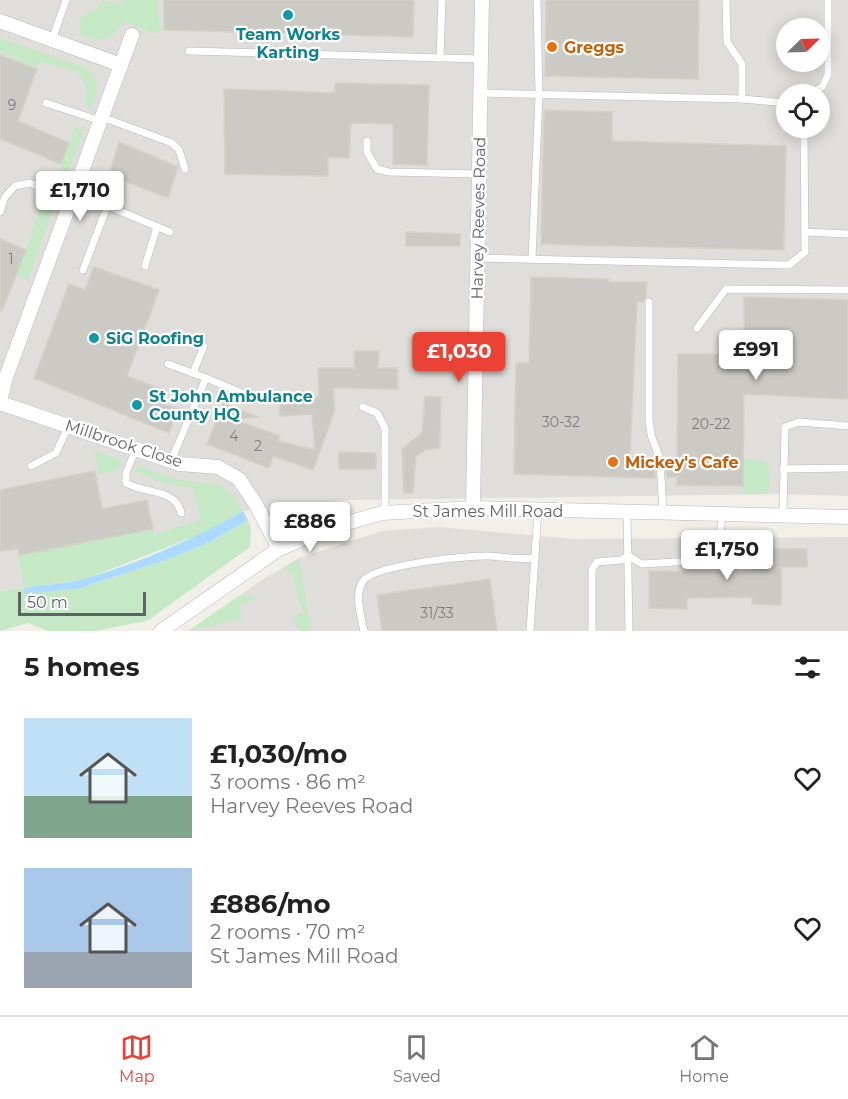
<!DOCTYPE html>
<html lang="en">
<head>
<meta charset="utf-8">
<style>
	body { margin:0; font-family:Montserrat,sans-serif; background:#f2f2f2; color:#222; height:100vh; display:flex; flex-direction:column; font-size:22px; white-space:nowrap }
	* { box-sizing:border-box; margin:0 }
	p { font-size:20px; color:#767676 }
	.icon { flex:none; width:33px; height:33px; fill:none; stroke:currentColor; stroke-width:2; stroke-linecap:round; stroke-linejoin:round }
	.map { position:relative; height:631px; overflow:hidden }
	.sheet { display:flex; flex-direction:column; background:#fff; flex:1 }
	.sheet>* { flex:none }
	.needle { width:39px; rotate:67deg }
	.fabs { position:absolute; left:776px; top:18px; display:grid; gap:12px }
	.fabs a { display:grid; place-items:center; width:54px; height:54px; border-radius:50%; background:#fff; box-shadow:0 3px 15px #0003; font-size:30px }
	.scale { position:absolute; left:18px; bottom:15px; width:128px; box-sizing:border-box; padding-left:6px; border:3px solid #5f6368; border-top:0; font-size:16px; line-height:21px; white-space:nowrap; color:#5f6368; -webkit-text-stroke:4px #fff; paint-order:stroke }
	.price { position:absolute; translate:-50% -51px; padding:0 14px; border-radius:6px; background:#fff; color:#222; font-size:20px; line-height:39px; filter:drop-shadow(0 2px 3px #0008) }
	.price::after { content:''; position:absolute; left:50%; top:36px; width:18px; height:14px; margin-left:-9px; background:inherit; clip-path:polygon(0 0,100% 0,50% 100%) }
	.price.on { background:#ea4335; color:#fff }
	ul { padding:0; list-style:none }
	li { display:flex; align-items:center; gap:18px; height:150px; padding:0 24px }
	li span { display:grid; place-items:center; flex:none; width:168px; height:120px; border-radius:0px; color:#555 }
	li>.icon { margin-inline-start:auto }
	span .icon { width:72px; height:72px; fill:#fffc; stroke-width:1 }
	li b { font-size:26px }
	h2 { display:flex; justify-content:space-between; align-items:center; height:72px; padding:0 24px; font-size:26px }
	.tabs { display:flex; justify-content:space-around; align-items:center; height:84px; border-top:2px solid #e0e0e0; background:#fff; font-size:16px; color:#767676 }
	.tabs a { display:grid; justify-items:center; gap:3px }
	.tabs .on { color:#ea4335 }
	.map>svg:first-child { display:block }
</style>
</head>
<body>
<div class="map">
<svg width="848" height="631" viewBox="0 0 848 631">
	<rect width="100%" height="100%" fill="#f1efe8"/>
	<g fill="#e0deda" fill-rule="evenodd">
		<path d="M0 0H848V496L775 494 344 500 243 511 209 531 24 588 0 591ZM786 28H819V62H786ZM786 94H819V128H786Z"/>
		<path d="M439 527 573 539 848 537V631H188L265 578 302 557 382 531Z"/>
	</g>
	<g fill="#c5e8c5">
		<path d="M124 0H157L161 33 151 32 124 21C110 42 103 43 80 34V19L89 11 97 10 101 1 124 3Z"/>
		<path d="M0 38 87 68C101 80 98 93 91 108L85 106C93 68 68 70 39 61L37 69 0 52Z"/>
		<path d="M75 127 84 130 62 188 55 184Z"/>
		<path d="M34 198 51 203 54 207 28 279 17 275 41 206 32 202Z"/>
		<path d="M94 450 122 461C119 472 109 472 99 474Z"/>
		<path d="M743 459 759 460 766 463 770 472 768 494H744Z"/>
		<path d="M136 465 172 478 222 486 235 498 243 511 209 531 85 579 24 588 87 586 169 559 208 543 248 520 251 528 250 547 147 621 94 631H48L28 623 0 631V591L24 588 19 555 153 529 155 534 201 520 193 487C172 487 156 480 137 472Z"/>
		<path d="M299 558 311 631H299L292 617 304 612 298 599 293 574 283 568Z"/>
		<path d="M251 595 257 599 239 604 243 618 188 631 239 596Z"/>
	</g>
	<path fill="#aadaff" d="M243 511 248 520 208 543 169 559 80 588 25 594 24 588C44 584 68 584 87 578 141 562 195 539 243 511Z"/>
	<g fill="#cccac5" stroke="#d6d1c6" stroke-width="1.5">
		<path d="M164 0H414L413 37 164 30Z"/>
		<path d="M546 0H699L698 79 545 76Z"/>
		<path d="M0 55 37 69 18 121 69 143 61 164 0 139Z"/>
		<path d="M335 83 429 85 427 165 393 164V124L351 123 349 158 328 157V176L225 174 224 89 335 93Z"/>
		<path d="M544 110 612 112V141L786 146 784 250 541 244Z"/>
		<path d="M119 142 178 167 168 198 109 175Z"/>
		<path d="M406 232 460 234V246H406Z"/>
		<path d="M0 239 26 250 2 311H0Z"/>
		<path d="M94 267 159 290 127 376 166 391 162 403 178 409 169 433 34 378 69 284 85 290Z"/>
		<path d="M531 277 609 279V282H647L646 297 643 302H637L630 457H640L641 464 655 465V478L514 474 516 363H529Z"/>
		<path d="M744 297 848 300V399L744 394 743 486 677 485V477H667L666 465 677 466 678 354H744Z"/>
		<path d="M354 351H379L378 368H397L398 389 333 388 335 410 313 470 273 456 269 468 207 444 223 403 258 417 233 419 280 436 278 441 315 450 312 414 280 416 279 400 319 397 318 368H355Z"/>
		<path d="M425 396 441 397 440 448 425 450 416 457 413 493H404L402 449 422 433Z"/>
		<path d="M339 452 376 453V469H339Z"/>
		<path d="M95 471 102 509 147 500 153 529 19 555 18 549 0 551V490Z"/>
		<path d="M752 548 807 549V567H781V605L752 604V597L687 598V609L649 608V571L752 572Z"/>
		<path d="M490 579 497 631H382L377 595Z"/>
	</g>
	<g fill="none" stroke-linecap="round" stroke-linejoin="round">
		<g stroke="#b5b8bc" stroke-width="8">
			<g id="service">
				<path d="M726 0 727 42 742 64V99"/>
				<path d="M52 40 66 0"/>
				<path d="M189 51 481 59"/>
				<path d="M440 58 442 0"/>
				<path d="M480 93 742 99 786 103"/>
				<path d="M809 94 822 87 828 75V0"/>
				<path d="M46 103 101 121"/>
				<path d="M102 117 172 143 179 150 185 169"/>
				<path d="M367 141V152L377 169 389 172 479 174"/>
				<path d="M74 192 170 232"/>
				<path d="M0 212 5 197 15 186 30 183 71 201"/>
				<path d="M805 232 848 234"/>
				<path d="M477 258 789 265 805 252 804 128"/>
				<path d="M532 259 539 95 537 0"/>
				<path d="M145 266 157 227"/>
				<path d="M83 270 107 207"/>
				<path d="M649 302V420L651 435 660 459 663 513"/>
				<path d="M697 328 726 289 848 290"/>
				<path d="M168 364 206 378"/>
				<path d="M193 373 204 346"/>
				<path d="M363 407 377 413 385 428V513"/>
				<path d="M136 449 126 473V483C145 494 175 488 181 513"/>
				<path d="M171 461 206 378 259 400"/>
				<path d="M31 466 56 453 69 425"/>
				<path d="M783 469 848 468"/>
				<path d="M627 512 629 631"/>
				<path d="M783 516 785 427 799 422 848 426"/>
				<path d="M629 556 642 564 710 560 719 549 722 514"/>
				<path d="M364 631C361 616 354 595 363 581 374 565 469 555 489 556 507 557 517 560 535 558"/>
				<path d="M530 631 538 510"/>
				<path d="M592 631V569L597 562 621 560 629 556"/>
			</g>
		</g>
		<g stroke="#b5b8bc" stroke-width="15">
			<g id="minor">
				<path d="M0 21 121 65"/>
				<path d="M0 401 6 377 132 35"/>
				<path d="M0 403 180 464 218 467 239 479 255 503 279 549"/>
				<path d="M473 508 482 0"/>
				<path d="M161 631 279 549 326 529 382 513 473 508 848 517"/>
			</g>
		</g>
		<use href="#service" stroke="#fff" stroke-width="7"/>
		<use href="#minor" stroke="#fff" stroke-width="14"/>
	</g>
	<g fill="#0f9aa8" stroke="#fff" stroke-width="2">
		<circle cx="288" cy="15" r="6"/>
		<circle cx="94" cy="338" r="6"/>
		<circle cx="137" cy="405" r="6"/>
	</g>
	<g fill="#e8710a" stroke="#fff" stroke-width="2">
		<circle cx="552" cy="47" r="6"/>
		<circle cx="613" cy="462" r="6"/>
	</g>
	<g text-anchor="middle" stroke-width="4.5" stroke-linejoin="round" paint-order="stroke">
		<g font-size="14" fill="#7a7d7f">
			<text x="12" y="110">9</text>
			<text x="11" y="264">1</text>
			<text x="561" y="427">30-32</text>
			<text x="711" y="429">20-22</text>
			<text x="234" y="441">4</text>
			<text x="258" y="451">2</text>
			<text x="437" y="618">31/33</text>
		</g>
		<g font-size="16" font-weight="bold" fill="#0d838f" stroke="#fff" text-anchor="start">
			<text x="288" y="40" text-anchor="middle">Team Works<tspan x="288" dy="18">Karting</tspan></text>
			<text x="106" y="344">SiG Roofing</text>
			<text x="149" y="402">St John Ambulance<tspan x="149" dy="18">County HQ</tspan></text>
		</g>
		<g font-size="16" font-weight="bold" fill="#c56008" stroke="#fff" text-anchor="start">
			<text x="564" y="53">Greggs</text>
			<text x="625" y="468">Mickey's Cafe</text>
		</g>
		<g font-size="16" fill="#5f6368" stroke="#fff">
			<text transform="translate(478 218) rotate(-89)" y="6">Harvey Reeves Road</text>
			<text transform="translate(124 443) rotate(18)" y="6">Millbrook Close</text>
			<text x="488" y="517">St James Mill Road</text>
		</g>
	</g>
</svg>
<div class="fabs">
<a><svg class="needle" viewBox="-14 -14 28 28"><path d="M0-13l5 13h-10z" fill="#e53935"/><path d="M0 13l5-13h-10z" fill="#767676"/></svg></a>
<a><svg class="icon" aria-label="locate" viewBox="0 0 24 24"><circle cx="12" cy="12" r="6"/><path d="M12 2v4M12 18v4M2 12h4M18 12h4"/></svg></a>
</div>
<div class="scale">50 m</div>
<b class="price" style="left:80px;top:222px">£1,710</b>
<b class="price" style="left:756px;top:381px">£991</b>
<b class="price on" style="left:459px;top:383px">£1,030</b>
<b class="price" style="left:310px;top:553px">£886</b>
<b class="price" style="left:727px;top:581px">£1,750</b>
</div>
<section class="sheet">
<h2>5 homes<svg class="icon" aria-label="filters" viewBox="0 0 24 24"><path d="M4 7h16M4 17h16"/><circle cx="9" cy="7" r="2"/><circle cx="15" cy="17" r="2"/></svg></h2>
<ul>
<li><span style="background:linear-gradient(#bfe0f5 65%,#7fa58c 0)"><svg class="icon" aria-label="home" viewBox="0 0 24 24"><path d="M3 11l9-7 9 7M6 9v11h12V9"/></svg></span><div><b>£1,030/mo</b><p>3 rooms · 86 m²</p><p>Harvey Reeves Road</p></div><svg class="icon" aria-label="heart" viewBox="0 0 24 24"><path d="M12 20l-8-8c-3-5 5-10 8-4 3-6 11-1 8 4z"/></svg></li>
<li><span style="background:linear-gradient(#a9c7e8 70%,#9aa5b1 0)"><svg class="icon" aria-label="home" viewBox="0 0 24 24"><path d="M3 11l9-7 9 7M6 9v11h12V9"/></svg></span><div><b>£886/mo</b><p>2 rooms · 70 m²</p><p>St James Mill Road</p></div><svg class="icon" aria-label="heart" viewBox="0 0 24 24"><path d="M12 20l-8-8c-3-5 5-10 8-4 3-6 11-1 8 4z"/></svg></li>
</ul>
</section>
<nav class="tabs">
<a class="on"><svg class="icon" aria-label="map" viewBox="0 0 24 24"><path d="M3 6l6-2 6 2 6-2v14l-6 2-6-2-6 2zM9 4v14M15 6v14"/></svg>Map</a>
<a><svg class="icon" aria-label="saved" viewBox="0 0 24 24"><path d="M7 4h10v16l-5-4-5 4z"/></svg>Saved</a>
<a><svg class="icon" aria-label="home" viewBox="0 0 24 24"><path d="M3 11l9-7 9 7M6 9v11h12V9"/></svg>Home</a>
</nav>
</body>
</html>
